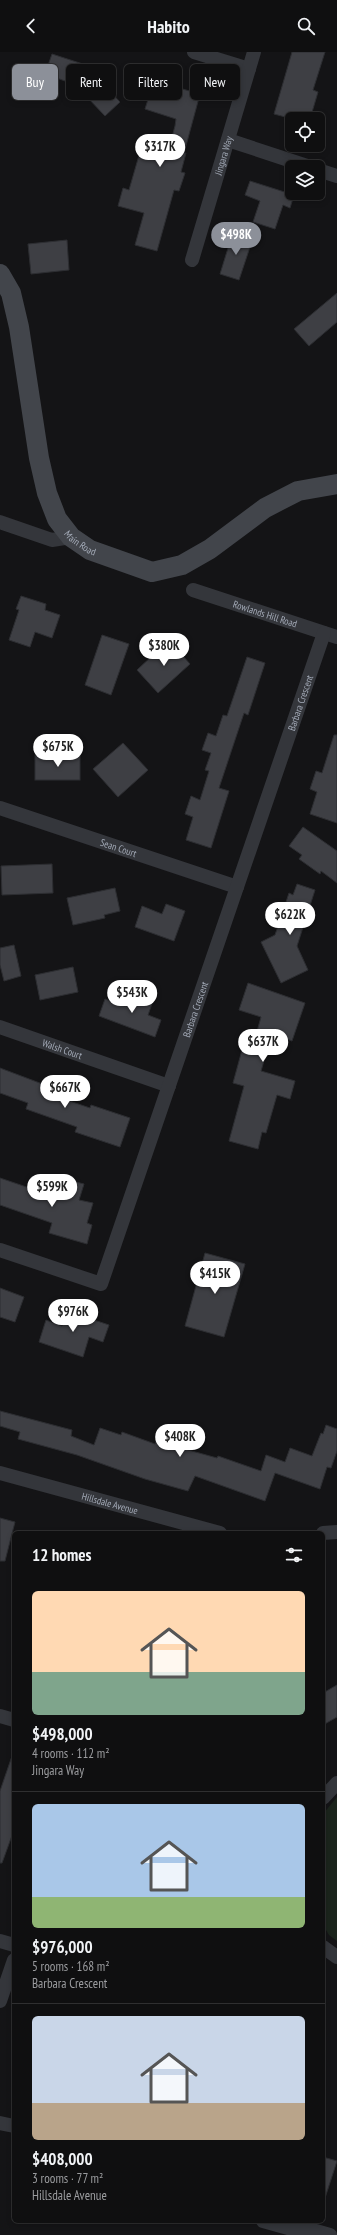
<!DOCTYPE html>
<html lang="en">
<head>
<meta charset="utf-8">
<style>
	body { margin:0; font-family:"PT Sans Narrow",sans-serif; background:#181819; color:#f1f3f6; height:100vh; display:flex; flex-direction:column; font-size:15px; white-space:nowrap }
	* { box-sizing:border-box; margin:0 }
	p { font-size:13px; color:#9b9c9f }
	.icon { flex:none; width:22px; height:22px; fill:none; stroke:currentColor; stroke-width:2; stroke-linecap:round; stroke-linejoin:round }
	.map { position:relative; flex:1; overflow:hidden }
	.side { position:absolute; left:12px; top:1479px; width:313px; height:692px; display:flex; flex-direction:column; background:#0f0f10; border-radius:6px; box-shadow:0 2px 6px #0003,0 0 0 1px #2f2f30 }
	.side>* { flex:none }
	.guide { position:absolute; left:12px; top:12px; width:313px; height:36px; display:flex; gap:8px }
	.tools { position:absolute; left:285px; top:60px; display:grid; gap:8px }
	.tools a { display:grid; place-items:center; width:40px; height:40px; border-radius:6px; background:#0f0f10; box-shadow:0 2px 6px #0003,0 0 0 1px #2f2f30; font-size:20px }
	.price { position:absolute; translate:-50% -34px; padding:0 9px; border-radius:14px; background:#fff; color:#222; font-size:13px; line-height:26px; filter:drop-shadow(0 1px 2px #0008) }
	.price::after { content:''; position:absolute; left:50%; top:24px; width:12px; height:9px; margin-left:-6px; background:inherit; clip-path:polygon(0 0,100% 0,50% 100%) }
	.price.selected { background:#8c9099; color:#fff }
	ul { padding:0; list-style:none }
	li { display:grid; align-content:center; gap:8px; height:212px; padding:0 20px }
	li+li { border-top:1px solid #2f2f30 }
	li span { display:grid; place-items:center; height:124px; border-radius:6px; color:#555 }
	li>.icon { margin-inline-start:auto }
	span .icon { width:72px; height:72px; fill:#fffc; stroke-width:1 }
	li b { font-size:17px }
	h2 { display:flex; justify-content:space-between; align-items:center; height:48px; padding:0 20px; font-size:17px }
	.tag { padding:0 14px; border-radius:6px; background:#0f0f10; box-shadow:0 2px 6px #0003,0 0 0 1px #2f2f30; font-size:14px; line-height:36px }
	.tag.selected { background:#8c9099; color:#fff }
	header { display:flex; justify-content:space-between; align-items:center; height:52px; padding:0 20px; background:#0f0f10; font-size:18px; font-weight:700 }
	.map>svg:first-child { display:block }
</style>
</head>
<body>
<header><svg class="icon" aria-label="back" viewBox="0 0 24 24"><path d="M15 5l-7 7 7 7"/></svg>Habito<svg class="icon" aria-label="search" viewBox="0 0 24 24"><circle cx="10" cy="10" r="6"/><path d="M15 15l6 6"/></svg></header>
<div class="map">
<svg width="337" height="2183" viewBox="0 0 337 2183">
	<rect width="100%" height="100%" fill="#141416"/>
	<path fill="#1b241c" d="M337 1745V1889L329 1883 323 1873V1762Z"/>
	<g fill="#3e3f44" stroke="#2d2e32">
		<path d="M292 0H325L313 38 318 40 310 67H293L274 62Z"/>
		<path d="M52 2 92 15 91 19 120 50 105 64 87 45 94 39 45 22Z"/>
		<path d="M179 36 200 42 184 101H186L181 120 185 121 179 139 174 138 157 199 135 193 144 161 118 154 123 136 129 138 142 93 168 100 175 74 176 67 145 57 151 38 176 46Z"/>
		<path d="M250 129 294 143 290 156 283 153 275 177 253 170 260 149 245 143Z"/>
		<path d="M233 180 253 186 239 228 220 222Z"/>
		<path d="M67 188 69 218 31 222 28 192Z"/>
		<path d="M337 241V270L309 294 294 277Z"/>
		<path d="M21 544 46 552 45 558 60 563 52 586 35 580 30 595 9 588 19 558 16 557Z"/>
		<path d="M102 583 129 592 111 643 85 633Z"/>
		<path d="M169 588 190 612 158 641 137 618Z"/>
		<path d="M247 605 265 611 248 663 244 661 219 736 229 739 211 796 186 788 193 765 185 762 191 744 200 748 209 719 205 718 211 701 202 698 208 681 216 684 223 663 227 664Z"/>
		<path d="M334 683H337V771L310 762 317 740 310 737 316 719 322 721Z"/>
		<path d="M123 691 148 718 118 745 93 717Z"/>
		<rect x="35" y="703" width="45" height="25"/>
		<path d="M303 775 337 799V831L321 819 320 822 299 807 302 803 289 794Z"/>
		<path d="M52 812 53 841 2 843 1 814Z"/>
		<path d="M297 832 315 838 297 894 308 918 281 931 261 890 275 883 289 841 293 843Z"/>
		<path d="M115 836 120 859 104 863 105 866 73 873 67 846Z"/>
		<path d="M166 852 185 859 174 889 135 875 142 854 162 862Z"/>
		<path d="M14 893 21 924 4 929 0 913V896Z"/>
		<path d="M73 915 78 940 40 948 35 923Z"/>
		<path d="M248 931 305 951 292 989 272 982 261 1019 295 1029 290 1047 277 1043 266 1081 262 1080 258 1097 229 1089 244 1034 233 1031 242 998 251 1001 261 965 239 958Z"/>
		<path d="M130 940 153 949 148 963 161 968 155 985 99 964 105 947 125 954Z"/>
		<path d="M0 1016 61 1039 58 1045 90 1056 91 1053 130 1066 120 1095 75 1080 77 1075 26 1057 28 1051 0 1041Z"/>
		<path d="M0 1126 59 1146 64 1127 84 1132 79 1148 93 1151 87 1171 92 1173 87 1192 49 1181 52 1171 0 1153Z"/>
		<path d="M205 1201 245 1212 224 1285 185 1274Z"/>
		<path d="M0 1236 24 1245 15 1270 0 1265Z"/>
		<path d="M67 1259 109 1273 103 1290 89 1285 83 1305 39 1290 46 1268 62 1274Z"/>
		<path d="M0 1359 72 1378 71 1384 94 1393 100 1376 121 1383 122 1380 155 1392 156 1389 217 1406 218 1404 261 1419 266 1403 285 1410 290 1396 312 1404 321 1381 323 1382 326 1373 337 1377V1399L331 1416 327 1415 320 1437 275 1421 265 1449 195 1424 188 1439 145 1427 77 1403 18 1387 20 1380 0 1374Z"/>
		<path d="M0 1466 15 1470 5 1509H0Z"/>
		<path d="M337 1633V1665L323 1673V1641Z"/>
		<path d="M12 1704 14 1705V1778L2 1811H0V1739Z"/>
		<path d="M323 2105 337 2109 325 2146H323Z"/>
	</g>
	<g fill="none" stroke-linecap="round" stroke-linejoin="round">
		<g stroke="#34363b" stroke-width="14">
			<path d="M194 0 249 17"/>
			<path d="M228 88 310 115"/>
			<path d="M318 118 337 124"/>
			<path id="s1" d="M192 208 254 0"/>
			<path d="M0 470 52 488 71 485"/>
			<path id="s2" d="M193 538 337 585"/>
			<path id="s3" d="M0 756 237 835"/>
			<path id="s4" d="M0 975 169 1034"/>
			<path id="s5" d="M0 1198 101 1232 324 581"/>
			<path id="s6" d="M0 1421 220 1481"/>
			<path d="M323 1481 337 1480"/>
			<path d="M0 1664 14 1668"/>
			<path d="M323 1746 337 1731"/>
			<path d="M0 1889 14 1893"/>
			<path d="M323 1895 337 1905"/>
			<path d="M0 1949 14 1908"/>
			<path d="M0 2071 14 2074"/>
			<path d="M263 2169 295 2178 316 2179 330 2183"/>
		</g>
		<path stroke="#42454b" stroke-width="20" id="s7" d="M0 222 11 241 19 275 39 406 47 441 57 467 71 485 90 498 152 520 182 513 210 497 265 456 298 439 337 432"/>
	</g>
	<g text-anchor="middle" stroke-width="3.5" stroke-linejoin="round" paint-order="stroke">
		<g font-size="10" fill="#a4abb8" stroke="#0f0f11">
			<text dy="4" stroke="none"><textPath href="#s1" startOffset="109">Jingara Way</textPath></text>
			<text dy="4" stroke="none"><textPath href="#s7" startOffset="287">Main Road</textPath></text>
			<text dy="4" stroke="none"><textPath href="#s2" startOffset="76">Rowlands Hill Road</textPath></text>
			<text dy="4" stroke="none"><textPath href="#s5" startOffset="721">Barbara Crescent</textPath></text>
			<text dy="4" stroke="none"><textPath href="#s3" startOffset="125">Sean Court</textPath></text>
			<text dy="4" stroke="none"><textPath href="#s5" startOffset="397">Barbara Crescent</textPath></text>
			<text dy="4" stroke="none"><textPath href="#s4" startOffset="66">Walsh Court</textPath></text>
			<text dy="4" stroke="none"><textPath href="#s6" startOffset="114">Hillsdale Avenue</textPath></text>
		</g>
	</g>
</svg>
<div class="tools">
<a><svg class="icon" aria-label="locate" viewBox="0 0 24 24"><circle cx="12" cy="12" r="6"/><path d="M12 2v4M12 18v4M2 12h4M18 12h4"/></svg></a>
<a><svg class="icon" aria-label="layers" viewBox="0 0 24 24"><path d="M12 4l9 5-9 5-9-5zM3 14l9 5 9-5"/></svg></a>
</div>
<b class="price" style="left:160px;top:116px">$317K</b>
<b class="price selected" style="left:236px;top:204px">$498K</b>
<b class="price" style="left:164px;top:615px">$380K</b>
<b class="price" style="left:58px;top:716px">$675K</b>
<b class="price" style="left:290px;top:884px">$622K</b>
<b class="price" style="left:132px;top:962px">$543K</b>
<b class="price" style="left:263px;top:1011px">$637K</b>
<b class="price" style="left:65px;top:1057px">$667K</b>
<b class="price" style="left:52px;top:1156px">$599K</b>
<b class="price" style="left:215px;top:1243px">$415K</b>
<b class="price" style="left:73px;top:1281px">$976K</b>
<b class="price" style="left:180px;top:1406px">$408K</b>
<div class="guide">
<a class="tag selected">Buy</a>
<a class="tag">Rent</a>
<a class="tag">Filters</a>
<a class="tag">New</a>
</div>
<section class="side">
<h2>12 homes<svg class="icon" aria-label="filters" viewBox="0 0 24 24"><path d="M4 7h16M4 17h16"/><circle cx="9" cy="7" r="2"/><circle cx="15" cy="17" r="2"/></svg></h2>
<ul>
<li><span style="background:linear-gradient(#ffd9b3 65%,#7fa58c 0)"><svg class="icon" aria-label="home" viewBox="0 0 24 24"><path d="M3 11l9-7 9 7M6 9v11h12V9"/></svg></span><div><b>$498,000</b><p>4 rooms · 112 m²</p><p>Jingara Way</p></div></li>
<li><span style="background:linear-gradient(#a9c7e8 75%,#8fb573 0)"><svg class="icon" aria-label="home" viewBox="0 0 24 24"><path d="M3 11l9-7 9 7M6 9v11h12V9"/></svg></span><div><b>$976,000</b><p>5 rooms · 168 m²</p><p>Barbara Crescent</p></div></li>
<li><span style="background:linear-gradient(#c9d6e8 70%,#b9a48a 0)"><svg class="icon" aria-label="home" viewBox="0 0 24 24"><path d="M3 11l9-7 9 7M6 9v11h12V9"/></svg></span><div><b>$408,000</b><p>3 rooms · 77 m²</p><p>Hillsdale Avenue</p></div></li>
</ul>
</section>
</div>
</body>
</html>
